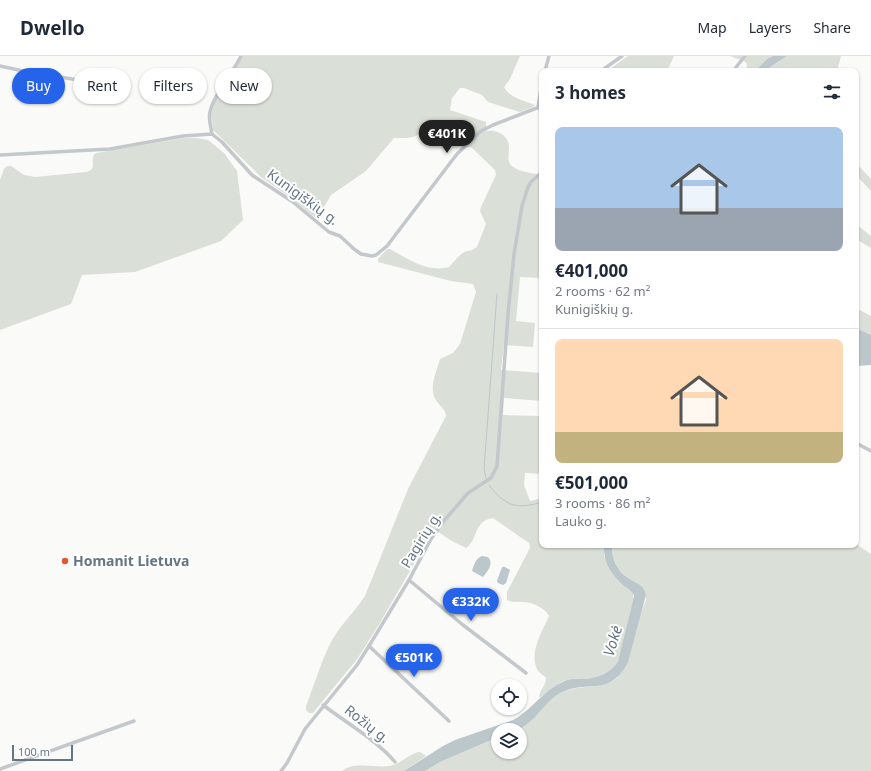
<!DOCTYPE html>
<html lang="en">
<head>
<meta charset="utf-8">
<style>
	body { margin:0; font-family:"Noto Sans",sans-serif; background:#f2f2f3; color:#1f2937; height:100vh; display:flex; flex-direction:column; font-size:15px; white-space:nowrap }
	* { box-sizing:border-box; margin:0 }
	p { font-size:13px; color:#747a83 }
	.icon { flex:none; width:22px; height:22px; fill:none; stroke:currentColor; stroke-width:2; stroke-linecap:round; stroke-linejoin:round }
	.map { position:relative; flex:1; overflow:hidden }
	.panel { position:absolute; left:539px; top:12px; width:320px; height:480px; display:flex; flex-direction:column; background:#fff; border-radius:8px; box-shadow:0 1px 3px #0004 }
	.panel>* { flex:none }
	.guide { position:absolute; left:12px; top:12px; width:380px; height:36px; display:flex; gap:8px }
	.tools { position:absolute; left:491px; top:623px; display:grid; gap:8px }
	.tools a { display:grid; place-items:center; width:36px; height:36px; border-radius:50%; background:#fff; box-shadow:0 1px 3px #0004; font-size:20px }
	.scale { position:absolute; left:12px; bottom:10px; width:61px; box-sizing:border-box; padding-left:4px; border:2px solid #657683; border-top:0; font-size:11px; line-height:14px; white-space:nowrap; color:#657683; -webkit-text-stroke:3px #fff; paint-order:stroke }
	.price { position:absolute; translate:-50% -34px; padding:0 9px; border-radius:14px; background:#2563eb; color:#fff; font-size:13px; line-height:26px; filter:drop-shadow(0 1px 2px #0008) }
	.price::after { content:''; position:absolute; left:50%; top:24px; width:12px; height:9px; margin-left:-6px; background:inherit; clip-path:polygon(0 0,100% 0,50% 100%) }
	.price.current { background:#222; color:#fff }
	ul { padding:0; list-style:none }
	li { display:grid; align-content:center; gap:8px; height:212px; padding:0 16px }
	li+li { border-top:1px solid #e0e1e3 }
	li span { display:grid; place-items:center; height:124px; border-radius:8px; color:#555 }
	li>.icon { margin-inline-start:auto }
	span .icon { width:72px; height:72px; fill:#fffc; stroke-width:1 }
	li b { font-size:17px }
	h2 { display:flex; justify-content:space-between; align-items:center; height:48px; padding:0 16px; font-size:17px }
	.chip { padding:0 14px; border-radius:18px; background:#fff; box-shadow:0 1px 3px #0004; font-size:14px; line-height:36px }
	.chip.current { background:#2563eb; color:#fff }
	header { display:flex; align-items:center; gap:24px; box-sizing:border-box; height:56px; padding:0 20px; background:#fff; border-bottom:1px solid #e0e1e3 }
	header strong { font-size:19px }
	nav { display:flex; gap:22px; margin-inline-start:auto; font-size:14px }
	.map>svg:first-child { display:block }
</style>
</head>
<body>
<header>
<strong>Dwello</strong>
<nav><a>Map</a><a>Layers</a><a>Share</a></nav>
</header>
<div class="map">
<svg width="871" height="715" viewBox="0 0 871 715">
	<rect width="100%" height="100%" fill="#fafaf8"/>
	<g fill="#dadfd7">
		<path d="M242 0H520L510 23 504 31C509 42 525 45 535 49L533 51 520 56 488 46 482 39 464 32H460L452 42 450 54 486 66V75C498 73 510 80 509 93 509 98 507 103 510 108 516 116 533 117 542 119V222L520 221 516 265 535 267 533 291 504 289 501 314 542 317V345L504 342 503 359 542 360V418L525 417 524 429 530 445 542 442V489H604V500L625 530 633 536V544L618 605C611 617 598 622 584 623 580 623 575 622 571 623 559 625 549 635 539 642 539 634 546 630 546 622 544 619 539 617 537 613 529 596 542 576 549 560 545 552 532 546 523 546 517 545 512 547 507 544V536L530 492 529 487 493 462C473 465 479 483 466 492L450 484 434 473 381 565 358 602 313 657H309L306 654V650C314 630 320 609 329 590 338 571 354 557 365 540L408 433 446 360C445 352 440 351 436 344 428 333 437 314 440 303L453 297 460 288 476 236 473 228 451 225 378 206V203L387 193H390C408 203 428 217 449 211L458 201 464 196 472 194 477 191 486 168 480 155 481 151 496 119 495 114 471 91H467C459 86 456 74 447 68 433 58 427 74 418 79 411 83 401 82 394 82L366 115 331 139 317 163 291 142 261 121 213 74 211 59 215 46Z"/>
		<path d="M628 0H674L667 15H607Z"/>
		<path d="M730 0H773L767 3 755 15H746L747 8 744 5Z"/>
		<path d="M787 0H841L837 15H764Z"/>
		<path d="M184 82H196L208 84 224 97 237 115 243 164 221 185 135 216 82 219 71 248 0 274V124L4 113 7 110H11L24 119 35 121 86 116C99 113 88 104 96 97Z"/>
		<path d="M856 107 871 123V135L856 119Z"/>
		<path d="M856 168 871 180V192L856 183Z"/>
		<path d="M856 252 871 260V279L856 272Z"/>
		<path d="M856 488 871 498V715H425L440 706 498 681V696H520V674H516C533 664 544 645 561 637 579 628 600 634 617 622L646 544V539L636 526 629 523 617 512 613 500 612 489H856Z"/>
		<path d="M420 696 426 700 404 715H342C354 705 375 712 389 710 402 708 409 697 420 696Z"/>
	</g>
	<g fill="#bbc7cb">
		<path d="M773 0H787L764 15H755L767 3Z"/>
		<path d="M856 272 871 279V309L856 310Z"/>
		<path d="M604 489H612C612 503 616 514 628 522 636 527 643 528 646 539L628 606C609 643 586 622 559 638 543 647 535 667 517 674 511 675 504 674 498 674V681L440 706 425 715H404L443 690 455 684 513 664C532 654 544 633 565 625 571 622 577 623 584 623 598 622 611 617 618 605L634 540C632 534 628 533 623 529 611 518 603 506 604 489Z"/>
		<path d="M482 500 488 501 490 504C492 510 487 516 483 521L472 515C474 509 475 503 482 500Z"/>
		<path d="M502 511H505L510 514 506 527 503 529 498 527 497 525Z"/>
	</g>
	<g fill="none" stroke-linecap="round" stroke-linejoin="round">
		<g stroke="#bbc7cb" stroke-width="1">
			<path d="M486 422 484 413 497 238"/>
			<path d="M489 429C505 450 516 454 542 446"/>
		</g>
		<g stroke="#c3c8cc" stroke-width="3.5">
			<path d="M0 10 23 15 97 27"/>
			<path d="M545 15 549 0"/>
			<path d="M601 15 622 0"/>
			<path d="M733 15 745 0"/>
			<path d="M538 51 542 27"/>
			<path d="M212 78C211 71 208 63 210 56 214 38 233 17 241 0"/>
			<path d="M0 99 110 93 183 80 212 78 222 86 252 119 293 146 329 176 340 180 354 193 361 198 372 200 376 199 387 190 457 98 481 75 493 69 542 50"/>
			<path d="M856 387 871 395"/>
			<path d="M409 524 463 569 526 617"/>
			<path d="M369 590 449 665"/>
			<path d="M323 649C344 665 379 686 395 706"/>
			<path d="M0 713 134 665"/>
			<path d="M281 715 287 707 305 673 357 609 369 590 409 524 431 483 443 466 468 437 491 422 497 410 508 258 514 198 522 150 528 131 531 126 542 116"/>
		</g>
	</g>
	<circle fill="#e4572e" stroke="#fff" stroke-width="1.5" cx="65" cy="505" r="4"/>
	<g text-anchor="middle" stroke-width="4" stroke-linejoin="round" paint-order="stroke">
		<g font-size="14" fill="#657683" stroke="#fff">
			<text transform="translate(303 141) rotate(36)" y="5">Kunigiškių g.</text>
			<text transform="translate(421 484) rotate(-58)" y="5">Pagirių g.</text>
			<text transform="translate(367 668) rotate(38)" y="5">Rožių g.</text>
		</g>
		<g font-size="14" font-weight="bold" fill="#657683" stroke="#fff" text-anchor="start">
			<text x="73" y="510">Homanit Lietuva</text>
		</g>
		<g font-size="15" font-style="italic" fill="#60757c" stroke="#fff">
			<text transform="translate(613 585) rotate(-73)" y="5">Vokė</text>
		</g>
	</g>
</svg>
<div class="tools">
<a><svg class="icon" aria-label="locate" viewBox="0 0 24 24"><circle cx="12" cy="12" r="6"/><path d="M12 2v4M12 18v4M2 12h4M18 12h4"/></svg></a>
<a><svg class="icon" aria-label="layers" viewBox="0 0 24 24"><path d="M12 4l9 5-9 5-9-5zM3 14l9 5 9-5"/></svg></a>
</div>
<div class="scale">100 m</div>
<b class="price current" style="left:447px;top:98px">€401K</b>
<b class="price" style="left:471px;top:566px">€332K</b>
<b class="price" style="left:414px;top:622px">€501K</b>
<div class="guide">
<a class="chip current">Buy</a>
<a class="chip">Rent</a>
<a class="chip">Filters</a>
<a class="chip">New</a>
</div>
<section class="panel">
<h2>3 homes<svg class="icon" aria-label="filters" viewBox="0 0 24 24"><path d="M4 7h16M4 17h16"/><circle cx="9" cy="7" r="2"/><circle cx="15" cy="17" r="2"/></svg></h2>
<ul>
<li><span style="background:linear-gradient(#a9c7e8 65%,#9aa5b1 0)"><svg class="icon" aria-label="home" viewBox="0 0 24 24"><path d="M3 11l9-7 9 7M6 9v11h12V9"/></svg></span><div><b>€401,000</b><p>2 rooms · 62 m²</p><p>Kunigiškių g.</p></div></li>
<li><span style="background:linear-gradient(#ffd9b3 75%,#c2b280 0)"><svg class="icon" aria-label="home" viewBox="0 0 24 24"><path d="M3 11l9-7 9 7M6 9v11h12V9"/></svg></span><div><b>€501,000</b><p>3 rooms · 86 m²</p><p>Lauko g.</p></div></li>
</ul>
</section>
</div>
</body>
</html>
